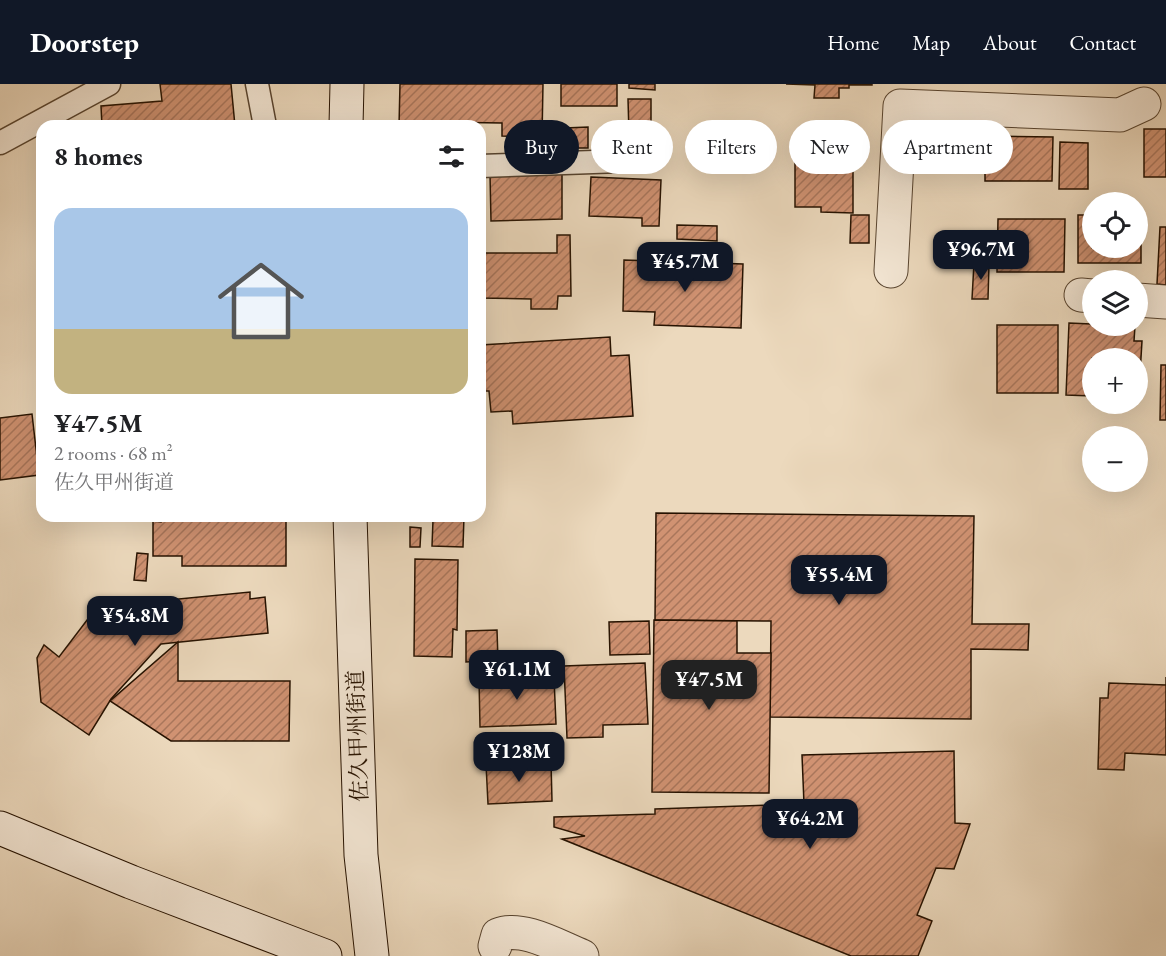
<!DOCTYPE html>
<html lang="en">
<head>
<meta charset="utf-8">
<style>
	body { margin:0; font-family:"EB Garamond","Noto Serif JP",serif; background:#f6f6f6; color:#202124; height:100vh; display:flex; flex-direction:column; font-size:22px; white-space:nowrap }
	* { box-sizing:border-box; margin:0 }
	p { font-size:20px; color:#757577 }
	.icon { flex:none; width:33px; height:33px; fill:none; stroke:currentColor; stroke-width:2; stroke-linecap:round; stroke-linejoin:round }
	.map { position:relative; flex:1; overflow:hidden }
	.panel { position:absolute; left:36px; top:36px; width:450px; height:402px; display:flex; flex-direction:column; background:#fff; border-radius:18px; box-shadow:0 6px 24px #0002 }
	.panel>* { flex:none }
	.top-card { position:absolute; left:504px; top:36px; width:570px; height:54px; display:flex; gap:12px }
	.controls { position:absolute; left:1082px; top:108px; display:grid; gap:12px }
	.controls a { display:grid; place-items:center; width:66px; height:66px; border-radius:50%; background:#fff; box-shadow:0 6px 24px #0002; font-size:30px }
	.price { position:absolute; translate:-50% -51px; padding:0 14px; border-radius:12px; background:#111827; color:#fff; font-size:20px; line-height:39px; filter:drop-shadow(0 2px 3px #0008) }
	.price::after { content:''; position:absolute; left:50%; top:36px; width:18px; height:14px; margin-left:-9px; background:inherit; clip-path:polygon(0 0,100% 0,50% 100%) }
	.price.selected { background:#222; color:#fff }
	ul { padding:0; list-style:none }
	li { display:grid; align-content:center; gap:12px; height:318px; padding:0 18px }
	li span { display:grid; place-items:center; height:186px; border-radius:18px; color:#555 }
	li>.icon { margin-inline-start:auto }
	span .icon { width:108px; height:108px; fill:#fffc; stroke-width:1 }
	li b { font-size:26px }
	h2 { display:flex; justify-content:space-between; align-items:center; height:72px; padding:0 18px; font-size:26px }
	.chip { padding:0 21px; border-radius:27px; background:#fff; box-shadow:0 6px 24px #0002; font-size:21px; line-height:54px }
	.chip.selected { background:#111827; color:#fff }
	header { display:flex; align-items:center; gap:36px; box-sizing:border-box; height:84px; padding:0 30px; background:#111827; color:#fff }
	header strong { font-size:28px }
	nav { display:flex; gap:33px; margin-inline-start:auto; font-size:21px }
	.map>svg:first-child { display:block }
</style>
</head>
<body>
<header>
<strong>Doorstep</strong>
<nav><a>Home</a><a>Map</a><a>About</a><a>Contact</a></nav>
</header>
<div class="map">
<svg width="1166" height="872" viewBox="0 0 1166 872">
	<defs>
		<pattern id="building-hatch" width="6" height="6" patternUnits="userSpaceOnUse" patternTransform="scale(1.5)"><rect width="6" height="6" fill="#d09272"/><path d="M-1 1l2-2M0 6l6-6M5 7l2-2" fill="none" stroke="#a9765b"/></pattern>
	</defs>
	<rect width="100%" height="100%" fill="#ecd9bd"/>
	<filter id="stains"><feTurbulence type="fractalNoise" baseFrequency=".00333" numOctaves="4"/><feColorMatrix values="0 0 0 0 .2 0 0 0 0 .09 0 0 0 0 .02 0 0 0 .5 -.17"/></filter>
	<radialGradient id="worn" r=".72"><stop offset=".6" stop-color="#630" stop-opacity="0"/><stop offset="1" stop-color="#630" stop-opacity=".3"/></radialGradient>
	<g fill="url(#building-hatch)" stroke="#261200" stroke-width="1.5">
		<path d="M160 0H231L235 42H102L101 22 162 17Z"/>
		<path d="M400 0H543L542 53 502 52V39L434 38V42H399Z"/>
		<rect x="561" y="0" width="56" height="22"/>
		<path d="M629 0H655V6L629 4Z"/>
		<path d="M786 0H872V1H849V4H839V14H814L815 1Z"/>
		<path d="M628 15H651V51L629 50Z"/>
		<path d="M588 43V64H565V44Z"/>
		<rect x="1144" y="45" width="22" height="48"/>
		<path d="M985 52 1053 53 1052 97H985Z"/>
		<path d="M1060 58 1088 59V105H1059Z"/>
		<path d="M795 74H853V129L821 128V123H795Z"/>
		<path d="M562 89V135L491 137 490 91Z"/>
		<path d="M591 93 661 96 659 142H642V134L589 132Z"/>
		<path d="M851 131H869V159H850Z"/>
		<path d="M1078 131H1092V164H1137V131H1141V179H1078Z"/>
		<path d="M998 135H1065L1064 188H997Z"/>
		<path d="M677 141 717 142V157L677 155Z"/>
		<path d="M1160 143H1166V201L1157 200Z"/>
		<path d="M557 151H570L571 212H558L557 225H531V215L480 214V169H557Z"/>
		<path d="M624 176 743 180 741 244 654 241 655 228 623 227Z"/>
		<path d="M974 179 989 180 988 215H972Z"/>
		<path d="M1069 239 1135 242 1134 257H1142L1140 290H1137V274H1092V312L1066 311Z"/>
		<rect x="997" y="241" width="61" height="68"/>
		<path d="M610 253 611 272 629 271 633 332 513 340 512 327 491 328 489 307H480V261Z"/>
		<path d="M1161 281H1166V336H1160Z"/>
		<path d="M32 330 39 391 0 396V334Z"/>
		<path d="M656 429 974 432 972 540H1029L1028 566 971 565V635L770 633 771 537 655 536Z"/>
		<path d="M161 432H286V482H182V472H153V437L161 438Z"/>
		<path d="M409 432H464L463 463 432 462 433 436 408 435Z"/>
		<path d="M410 443 421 444 420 463H410Z"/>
		<path d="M137 469 148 470 146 497 134 496Z"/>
		<path d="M415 475 458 476 457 546 453 545 452 573 414 572Z"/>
		<path d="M250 508V515L265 513 268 549 161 560 111 615 89 651 41 618 37 574 44 561 59 573 97 523Z"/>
		<path d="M654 536 737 537V569H771L769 709 652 708Z"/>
		<path d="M649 537 650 570 610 571 609 538Z"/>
		<path d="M497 546 498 576 466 578V547Z"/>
		<path d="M178 558V597H290L289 657H171L110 617Z"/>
		<path d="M645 579 648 640 603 641V653L567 654 564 582Z"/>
		<path d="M537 587 536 594H554L556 640 480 643 479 595 519 594 518 588Z"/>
		<path d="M1166 593V671L1125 669 1124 686 1098 685 1100 614H1108L1109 599 1166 601Z"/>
		<path d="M954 667 955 739 970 740 954 785 936 784 917 831 932 837 918 872H851L562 755 585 752 554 743V733L655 730V725L804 720 802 671Z"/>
		<path d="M551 678 552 717 488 720 486 680Z"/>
	</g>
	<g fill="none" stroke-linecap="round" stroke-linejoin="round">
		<g stroke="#58442f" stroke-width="25">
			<g id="lane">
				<path d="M257 0 265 42"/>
				<path d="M0 59 109 0"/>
				<path d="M480 82 650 76"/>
			</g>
		</g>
		<g stroke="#58442f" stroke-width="35">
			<g id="street">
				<path d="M891 187 900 22 1120 31 1144 20"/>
				<path d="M1081 211 1092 212"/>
				<path d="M1137 216 1166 218"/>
				<path d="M495 862 498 851C522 841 559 863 582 872"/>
			</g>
		</g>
		<g stroke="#261200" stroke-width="35">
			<g id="secondary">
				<path d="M346 42 347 0"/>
				<path d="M350 432 361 771 372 872"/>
				<path d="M0 744 131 798 325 872"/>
			</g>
		</g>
		<use href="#lane" stroke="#f3e6d4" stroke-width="22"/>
		<use href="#street" stroke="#f3e6d4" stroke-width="33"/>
		<use href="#secondary" stroke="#f3e6d4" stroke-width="33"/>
	</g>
	<g text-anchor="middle" stroke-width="6" stroke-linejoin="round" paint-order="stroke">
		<g font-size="22" fill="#261200" stroke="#f3e6d4">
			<text transform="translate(357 652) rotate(-92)" y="8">佐久甲州街道</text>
		</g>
	</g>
	<rect width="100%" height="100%" filter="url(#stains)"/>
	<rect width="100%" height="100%" fill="url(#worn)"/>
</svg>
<div class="controls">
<a><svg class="icon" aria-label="locate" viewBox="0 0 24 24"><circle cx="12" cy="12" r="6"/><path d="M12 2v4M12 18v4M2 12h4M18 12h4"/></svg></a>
<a><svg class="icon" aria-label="layers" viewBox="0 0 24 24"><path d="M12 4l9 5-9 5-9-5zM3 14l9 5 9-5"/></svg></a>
<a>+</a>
<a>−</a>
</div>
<b class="price" style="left:981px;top:197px">¥96.7M</b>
<b class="price" style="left:685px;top:209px">¥45.7M</b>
<b class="price" style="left:839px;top:522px">¥55.4M</b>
<b class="price" style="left:135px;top:563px">¥54.8M</b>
<b class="price" style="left:517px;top:617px">¥61.1M</b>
<b class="price selected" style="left:709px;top:627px">¥47.5M</b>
<b class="price" style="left:519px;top:699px">¥128M</b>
<b class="price" style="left:810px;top:766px">¥64.2M</b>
<div class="top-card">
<a class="chip selected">Buy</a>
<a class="chip">Rent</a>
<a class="chip">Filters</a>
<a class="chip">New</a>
<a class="chip">Apartment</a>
</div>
<section class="panel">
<h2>8 homes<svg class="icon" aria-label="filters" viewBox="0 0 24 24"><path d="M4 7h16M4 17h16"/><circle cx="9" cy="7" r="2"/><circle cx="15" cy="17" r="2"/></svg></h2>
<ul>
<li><span style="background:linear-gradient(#a9c7e8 65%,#c2b280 0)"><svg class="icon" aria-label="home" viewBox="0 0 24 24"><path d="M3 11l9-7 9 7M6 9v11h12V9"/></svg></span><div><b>¥47.5M</b><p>2 rooms · 68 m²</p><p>佐久甲州街道</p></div></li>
</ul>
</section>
</div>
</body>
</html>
